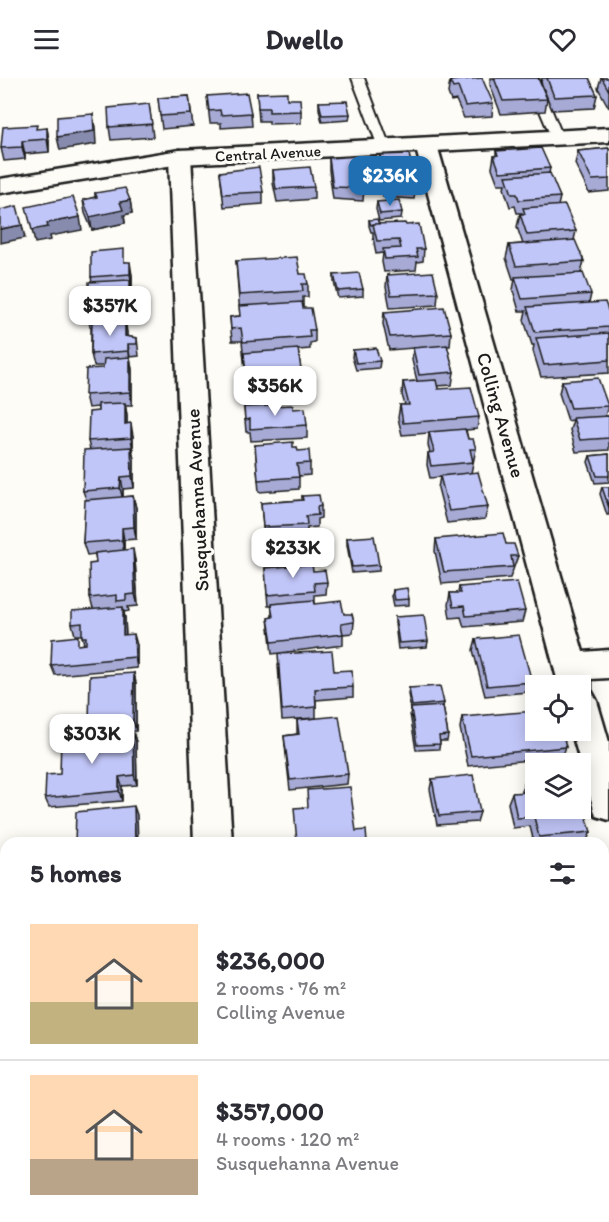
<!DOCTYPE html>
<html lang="en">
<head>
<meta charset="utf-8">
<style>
	body { margin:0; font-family:Itim,sans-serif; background:#f7f7f7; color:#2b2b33; height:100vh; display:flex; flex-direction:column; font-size:22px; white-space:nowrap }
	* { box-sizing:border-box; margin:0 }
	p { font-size:20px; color:#7c7c81 }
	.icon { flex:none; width:33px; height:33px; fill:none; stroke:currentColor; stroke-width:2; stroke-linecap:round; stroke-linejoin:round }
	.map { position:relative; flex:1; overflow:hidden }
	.details { position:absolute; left:0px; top:759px; width:609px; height:386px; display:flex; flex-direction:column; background:#fff; border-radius:18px 18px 0 0; box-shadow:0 3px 15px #0003 }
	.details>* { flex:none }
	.controls { position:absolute; left:525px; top:597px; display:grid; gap:12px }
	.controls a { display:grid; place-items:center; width:66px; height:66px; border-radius:0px; background:#fff; box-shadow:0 3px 15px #0003; font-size:30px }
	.price { position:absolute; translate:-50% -51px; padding:0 14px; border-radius:12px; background:#fff; color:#222; font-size:20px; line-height:39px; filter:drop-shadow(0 2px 3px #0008) }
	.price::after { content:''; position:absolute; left:50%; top:36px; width:18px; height:14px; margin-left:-9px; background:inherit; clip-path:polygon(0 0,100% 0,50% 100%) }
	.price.selected { background:#1f6fb2; color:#fff }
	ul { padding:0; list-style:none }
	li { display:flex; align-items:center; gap:18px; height:150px; padding:0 30px }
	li+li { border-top:2px solid #e1e1e2 }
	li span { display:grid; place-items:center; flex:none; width:168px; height:120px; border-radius:0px; color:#555 }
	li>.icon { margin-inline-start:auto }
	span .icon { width:72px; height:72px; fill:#fffc; stroke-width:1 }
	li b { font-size:26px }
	h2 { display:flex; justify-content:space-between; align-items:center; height:72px; padding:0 30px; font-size:26px }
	header { display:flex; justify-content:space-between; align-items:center; height:78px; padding:0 30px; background:#fff; font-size:27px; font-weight:800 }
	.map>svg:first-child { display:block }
</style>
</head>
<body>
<header><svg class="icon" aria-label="menu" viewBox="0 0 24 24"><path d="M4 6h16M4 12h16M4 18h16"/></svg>Dwello<svg class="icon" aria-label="heart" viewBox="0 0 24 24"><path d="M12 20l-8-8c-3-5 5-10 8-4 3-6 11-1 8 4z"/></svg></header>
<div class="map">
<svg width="609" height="1144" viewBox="0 0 609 1144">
	<rect width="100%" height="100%" fill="#fdfcf7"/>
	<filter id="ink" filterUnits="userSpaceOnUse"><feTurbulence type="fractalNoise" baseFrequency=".0167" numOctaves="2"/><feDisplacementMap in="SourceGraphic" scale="12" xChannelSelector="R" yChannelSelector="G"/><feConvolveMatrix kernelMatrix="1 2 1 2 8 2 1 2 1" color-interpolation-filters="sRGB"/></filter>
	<g filter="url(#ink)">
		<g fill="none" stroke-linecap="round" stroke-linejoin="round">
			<g stroke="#1c1c1c" stroke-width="4">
				<g id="service">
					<path d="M352 0H364L390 69 388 72 378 69Z"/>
					<path d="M526 0H538L563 59 561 62 551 59Z"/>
				</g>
			</g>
			<g stroke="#1c1c1c" stroke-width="5">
				<g id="minor">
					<path d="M426 60 434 62 437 67 583 574 609 572V600L591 601V612L597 623 609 664V742L596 738 571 652H580V608H559L415 67 418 62Z"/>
					<path d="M180 72 188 74 191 79 232 765H194L169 79 172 74Z"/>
					<rect x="603" y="955" width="6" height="42"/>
					<rect x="210" y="1138" width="44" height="6"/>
				</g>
			</g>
			<g stroke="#1c1c1c" stroke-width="5">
				<path id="tertiary" d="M609 50V64L180 86 0 115V101L180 72Z"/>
			</g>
			<use href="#service" fill="#fdfcf7" fill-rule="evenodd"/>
			<use href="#minor" fill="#fdfcf7" fill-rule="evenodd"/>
			<use href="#tertiary" fill="#fdfcf7" fill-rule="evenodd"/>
		</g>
		<g fill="#a6aad5" stroke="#1c1c1c" stroke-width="1.5">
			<path d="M491 0H538L547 21 545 33 501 36 490 7Z"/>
			<path d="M542 0H589L597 17 594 30 552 32 541 4Z"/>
			<path d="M601 0H609V30L598 10Z"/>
			<path d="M450 3 493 25 492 38 464 40 456 22 451 23 448 15Z"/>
			<path d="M257 15 287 21 301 33V45L269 46V43H259Z"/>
			<path d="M189 18 193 48 162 51 158 20Z"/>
			<path d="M207 18 251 35 252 48 221 50V45H210Z"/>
			<path d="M319 24 350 36 349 42 322 44 319 31Z"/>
			<path d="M149 26 153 59 111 62 109 49Z"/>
			<path d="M47 50 49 63V74L25 76V81L4 83 1 70Z"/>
			<path d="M609 70V113L589 115 575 86 578 73Z"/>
			<path d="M496 73 550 90 549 95 560 119 558 128 576 153 574 162 584 183 581 195 591 216 589 225 609 235V295L541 299 533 273 534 267H532L524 242 526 233H519L513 212 515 201H513L506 180 509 167 523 166 517 149 520 136H522V135H517L515 128 510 129 504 110 505 106H498L492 90 494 78H496Z"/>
			<path d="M380 77 416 108 414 121 383 119 379 90Z"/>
			<path d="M329 80 364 110 363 123 333 121 329 92Z"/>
			<path d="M273 92 314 109V121L277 124 273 105Z"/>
			<path d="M220 94 263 114V126L224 129Z"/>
			<path d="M95 115 130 122 132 135 124 137 125 145 92 152 85 135 83 122 95 119Z"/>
			<path d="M377 124 402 134 401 141 379 143 376 131Z"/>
			<path d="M369 142 379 146 406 147 424 171 423 183 417 184 416 192 384 194 382 184 383 175 376 176 373 159V154H371L369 148Z"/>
			<path d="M236 183 300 196 308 206V219H303V230L315 252V264L310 265V271L298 272 303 305V318L248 322 242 263H232L231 252 230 239 240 238Z"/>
			<path d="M126 184 132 197V209H131L132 237H123V241H125L127 259 137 260 139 278 130 279 132 292V327H125L127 337V346L133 358V373H132L134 381V410L123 411V419L133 418 136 430V461L124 462V472L135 482 138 528 128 529 129 533 124 534 125 540 126 557 137 567V590L55 597 51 587 81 567 84 566 82 557H75L72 546 93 531 90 520 96 485 95 476 87 477 83 465 86 421 83 413 90 372 88 363 98 333V329L88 330 85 317 103 290 104 288H94L91 276V249H90L88 236 92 204 91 199Z"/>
			<path d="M334 197 363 211V218L338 220 334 204Z"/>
			<path d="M387 197 438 215 437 227 390 230 386 209Z"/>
			<path d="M384 234 451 255 450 268H447L454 294 452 307 437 308 438 311 479 339 477 351 466 352 468 361 476 371 471 395 488 429 485 441 447 445 438 410 440 399 430 400 427 387 428 375H430L428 367 429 355 402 357 398 340 400 327H405L402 317 403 304 417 303 412 282 413 270 389 272 383 246Z"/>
			<path d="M353 272 380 283 379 290 356 292 352 279Z"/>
			<path d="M562 303 608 328 605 338H609V372L576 374 570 352 573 342 568 343 559 315Z"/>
			<path d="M244 329 293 331 307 347V360L251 363 250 354H246Z"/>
			<path d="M255 367 293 369 310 385V397L299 398V411L259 414Z"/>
			<path d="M609 376V404L595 405 588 384 590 378Z"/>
			<path d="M602 409H609V437H607L600 416Z"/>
			<path d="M302 418 321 428V440L317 441V449L307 450V459L264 461 261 425 302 422Z"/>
			<path d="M347 460 379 487V493L352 495 347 467Z"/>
			<path d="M436 461 506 466 518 478 510 500 442 506 435 473Z"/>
			<path d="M265 490 313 493 327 504 326 516 315 517V526L344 536 354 544 353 555 343 556V567L272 576 268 540 272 539V528H268Z"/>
			<path d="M459 509 525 533 522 544 464 549 461 539 450 540 448 527 450 515H458Z"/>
			<path d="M393 512 409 521V527L394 528 392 518Z"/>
			<path d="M395 539 428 563 427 569 398 571 395 545Z"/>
			<path d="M476 561 532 604 528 614 485 618 473 572Z"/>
			<path d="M278 587 334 593 353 609V619L316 622V640L282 642Z"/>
			<path d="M134 595 136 606V653L92 656 89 646Z"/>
			<path d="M409 610 444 625 443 628 448 657 447 663H440L439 671 416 672 410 636 411 632 408 616Z"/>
			<path d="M462 639 566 669 562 679 468 688 460 650Z"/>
			<path d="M297 642 348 696 347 706 290 712 285 668 284 658 297 656Z"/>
			<path d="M133 654 136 664 137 707 122 708V723L49 729 45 720 60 696Z"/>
			<path d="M432 701 480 734 477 744 437 747 430 711Z"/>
			<path d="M525 702 580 737 591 754 586 764 571 765H534L530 748 513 750 508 725 512 715H522V712Z"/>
			<path d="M603 833 609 843V901L603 902Z"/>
			<path d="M0 904H6V928L0 929Z"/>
			<path d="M470 1138H517L518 1144H470Z"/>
			<path d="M547 1138H600L601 1144H548Z"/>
		</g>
		<g fill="#878bae" stroke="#1c1c1c" stroke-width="1.5">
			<path d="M93 36 95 49 96 66 60 72 57 59Z"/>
			<path d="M47 50 49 63V74L47 61Z"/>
			<path d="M22 63 25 76V81L22 69Z"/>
			<path d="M130 122 132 135 124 137 125 145 92 152 90 139 120 124Z"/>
			<path d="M80 139 82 152 50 158 51 162 35 165 32 152 47 145Z"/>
			<path d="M22 147 25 160 0 165V151Z"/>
			<path d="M130 184 132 197V209L130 196Z"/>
			<path d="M130 202 132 214V237L130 224Z"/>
			<path d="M121 225 123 237V246L121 234Z"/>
			<path d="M125 241 127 254V271L125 258Z"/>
			<path d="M128 266 132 292V327L130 314V284Z"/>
			<path d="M125 325 127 337V358L125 346Z"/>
			<path d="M131 345 133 358V373L131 360Z"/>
			<path d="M131 369 134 381V410L132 398Z"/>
			<path d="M121 399 123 411V422L120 410Z"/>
			<path d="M133 418 136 430V461L134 449Z"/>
			<path d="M122 450 124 462V474L122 462Z"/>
			<path d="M133 471 135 482 138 528 135 516Z"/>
			<path d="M123 529 125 540 126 568 123 557Z"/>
			<path d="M134 556 137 567V590L135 579Z"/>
			<path d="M134 595 136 606V653L133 642Z"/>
			<path d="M133 654 136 664 137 707 134 697Z"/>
			<path d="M119 699 122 708V723L119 713Z"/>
			<path d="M134 728 137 737 138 765H135Z"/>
		</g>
		<g fill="#c1c6f8" stroke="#1c1c1c" stroke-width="1.5">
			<path d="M482 0 493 25 465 28 458 9 453 10 450 3Z"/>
			<path d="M494 0H538L547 21 503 23Z"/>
			<path d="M547 0H589L597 17 554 19Z"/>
			<path d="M602 0H609V13Z"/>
			<path d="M287 14V21H300L301 33 269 34V30H258L257 15Z"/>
			<path d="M247 15 251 35 221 37 220 32 209 33 207 18Z"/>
			<path d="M189 18 191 36 160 38 158 20Z"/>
			<path d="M347 23 350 36 322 37 319 24Z"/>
			<path d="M149 26 152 46 109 49 108 30Z"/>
			<path d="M93 36 94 53 57 59V39Z"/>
			<path d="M37 47 36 51 47 50V61L22 63V69L1 70 3 49Z"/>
			<path d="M541 70 550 90 500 94 494 78 498 77 496 73Z"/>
			<path d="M609 70V101L592 102 578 73Z"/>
			<path d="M409 76 416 108 384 106 380 77Z"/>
			<path d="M359 78 364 110 333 109 329 80Z"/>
			<path d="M259 89 263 114 223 116 220 94Z"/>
			<path d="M310 89 314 109 276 111 273 92Z"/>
			<path d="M550 95 560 119 519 122 517 116H512L506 98Z"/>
			<path d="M125 110 130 122 120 124 123 132 90 139 83 122 97 119 95 115Z"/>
			<path d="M73 119 80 139 47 145 48 149 32 152 26 129Z"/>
			<path d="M399 122 402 134 380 136 377 124Z"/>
			<path d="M565 127 576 153 527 157 520 136H525L523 130Z"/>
			<path d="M17 128 22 147 0 151V132Z"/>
			<path d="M377 141 379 146 371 147 369 142Z"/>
			<path d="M405 145 406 147 419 146 424 171H416L418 179 385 181 383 171 401 170 399 162 377 163 373 146Z"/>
			<path d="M575 162 584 183 516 188 509 167Z"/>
			<path d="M124 171V184H130V196L91 199V174Z"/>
			<path d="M297 179 300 196H306L308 206H302L303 213 239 217 236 183Z"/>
			<path d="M433 194 438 215 391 217 387 197Z"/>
			<path d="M359 195 363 211 338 213 334 197Z"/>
			<path d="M583 195 591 216 522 221 515 199Z"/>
			<path d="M130 202V224L121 225V234L88 236 89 204Z"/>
			<path d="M302 224 303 230H311L315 252H309L310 259 243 264 241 250 231 251 230 239 240 238 239 228Z"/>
			<path d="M605 224 609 235V249L535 254 527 229Z"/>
			<path d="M444 229 451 255 390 259 384 234Z"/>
			<path d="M125 241V258L137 260V266H128V273L91 276 92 243Z"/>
			<path d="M609 255V282L544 287 536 260Z"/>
			<path d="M447 267 454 294 419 297 413 270Z"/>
			<path d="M376 270 380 283 356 285 353 272Z"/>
			<path d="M298 271 303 305 247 309 244 275Z"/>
			<path d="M130 279V314L85 317 86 291 103 290 104 281Z"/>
			<path d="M598 300 608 328 571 330 562 303Z"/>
			<path d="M436 302 438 311 471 309 479 339 403 345 400 327H409L403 304Z"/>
			<path d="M125 325V346L131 345V360L88 363 89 334 98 333V326Z"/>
			<path d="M293 327V331L305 330 307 347 250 351V341L245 342 244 329Z"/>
			<path d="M609 338V360L580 362 573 340Z"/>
			<path d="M465 351 468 361H473L476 371H470L473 384 431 388 428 375 434 374 429 354Z"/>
			<path d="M293 364V369H297L298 373 309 372 310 385 297 386 299 399 258 402 255 367Z"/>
			<path d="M131 369 132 398 121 399 120 410 83 413 84 372Z"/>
			<path d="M609 376V398H597L590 378Z"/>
			<path d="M478 394 488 429 449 433 440 398Z"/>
			<path d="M602 409H609V430Z"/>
			<path d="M319 417 321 428 317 429 318 437 306 438 307 447 263 449 261 425 303 422 302 418Z"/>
			<path d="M133 418 134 449 122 450V462L83 465 85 422Z"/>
			<path d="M503 455 506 466H514L518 478H511L513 489 444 494 436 461Z"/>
			<path d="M374 458 379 487 352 489 347 460Z"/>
			<path d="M133 471 135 516 126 517V522L117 523V517L90 520 89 486 96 485 95 475Z"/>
			<path d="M312 486 313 493 325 492 327 504 314 505 315 513 267 517 265 490Z"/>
			<path d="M517 504 525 533 466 538 464 528 453 529 450 515H461L459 509Z"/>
			<path d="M407 510 409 521 395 522 393 512Z"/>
			<path d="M314 522 315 526 341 523 344 536H352L354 544 341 546 343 556 272 564 268 540 273 539 271 526Z"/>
			<path d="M123 529V557L134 556 135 579 51 587 52 561 78 558V567L86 566V559H82V545L72 546V533Z"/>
			<path d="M424 537 428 563 399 565 395 539Z"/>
			<path d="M519 557 532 604 487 608 476 561Z"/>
			<path d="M332 573 334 593 352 592 353 609 315 611 316 629 282 632 278 576Z"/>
			<path d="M134 595 133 642 89 646 90 598Z"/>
			<path d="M440 608 444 625 412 628 409 610Z"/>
			<path d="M443 628 448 657 439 658 440 666 417 667 411 630Z"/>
			<path d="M536 633V652H562L566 669 471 678 462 639Z"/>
			<path d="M339 638 348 696 290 702 284 658 299 656 297 642Z"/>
			<path d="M133 654 134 697 119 699V713L45 720 46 697 60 696 61 660Z"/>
			<path d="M473 697 480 734 439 738 432 701Z"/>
			<path d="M536 701V730H579L580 737H586L591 754 539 759 534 739 517 740 512 715 528 714 525 702Z"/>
			<path d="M350 709 356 753 366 752 367 765H297L294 730 308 729 307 712Z"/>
			<path d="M134 728 135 765H75L76 734Z"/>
			<path d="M603 833H606L609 843V895H603Z"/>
			<rect x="0" y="904" width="6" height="21"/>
			<rect x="307" y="1138" width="59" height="6"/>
			<path d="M391 1138H437L438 1144H391Z"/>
			<path d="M474 1138H517L518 1144H474Z"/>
			<path d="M552 1138H600L601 1144H554Z"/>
		</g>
	</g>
	<g text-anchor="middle" stroke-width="6" stroke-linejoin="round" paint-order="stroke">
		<g font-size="16" fill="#1c1c1c" stroke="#fdfcf7">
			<text transform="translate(268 75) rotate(-3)" y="6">Central Avenue</text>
		</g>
		<g font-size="20" fill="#1c1c1c" stroke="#fdfcf7">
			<text transform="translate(501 337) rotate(74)" y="7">Colling Avenue</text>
			<text transform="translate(197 422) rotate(-93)" y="7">Susquehanna Avenue</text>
		</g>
	</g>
</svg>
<div class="controls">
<a><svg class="icon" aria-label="locate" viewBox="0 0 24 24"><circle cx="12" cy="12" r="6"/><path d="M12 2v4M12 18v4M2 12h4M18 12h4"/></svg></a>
<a><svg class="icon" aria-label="layers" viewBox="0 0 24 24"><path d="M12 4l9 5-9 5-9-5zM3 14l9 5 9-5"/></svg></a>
</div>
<b class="price selected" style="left:390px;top:129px">$236K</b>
<b class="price" style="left:110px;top:259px">$357K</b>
<b class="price" style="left:275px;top:339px">$356K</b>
<b class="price" style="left:293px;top:501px">$233K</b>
<b class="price" style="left:92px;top:687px">$303K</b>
<section class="details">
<h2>5 homes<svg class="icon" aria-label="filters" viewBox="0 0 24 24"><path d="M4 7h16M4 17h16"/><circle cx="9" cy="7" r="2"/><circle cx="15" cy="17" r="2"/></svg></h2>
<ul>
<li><span style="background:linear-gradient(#ffd9b3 65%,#c2b280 0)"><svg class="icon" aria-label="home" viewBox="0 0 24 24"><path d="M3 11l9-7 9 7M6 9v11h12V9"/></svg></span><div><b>$236,000</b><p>2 rooms · 76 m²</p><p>Colling Avenue</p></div></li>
<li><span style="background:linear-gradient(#ffd9b3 70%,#b9a48a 0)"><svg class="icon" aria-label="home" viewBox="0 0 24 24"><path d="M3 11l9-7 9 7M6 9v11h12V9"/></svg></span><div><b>$357,000</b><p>4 rooms · 120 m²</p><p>Susquehanna Avenue</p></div></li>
</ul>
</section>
</div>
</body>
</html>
